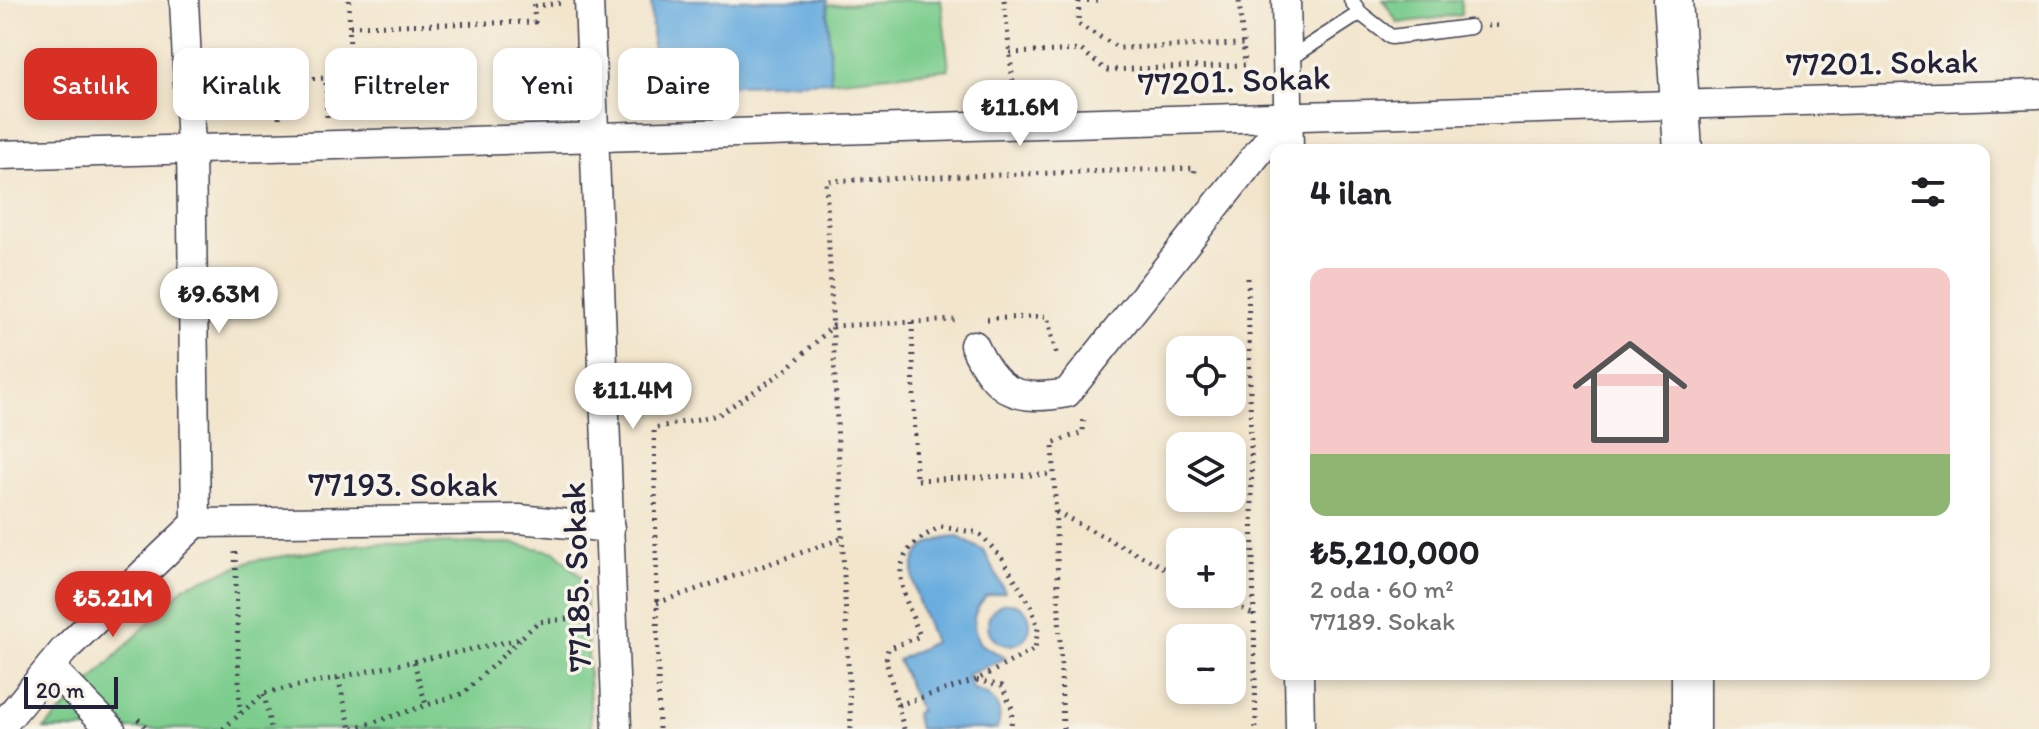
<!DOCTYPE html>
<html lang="tr">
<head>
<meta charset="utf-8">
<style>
	body { margin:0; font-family:Itim,sans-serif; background:#f2f2f2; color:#202124; height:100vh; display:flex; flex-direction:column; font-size:30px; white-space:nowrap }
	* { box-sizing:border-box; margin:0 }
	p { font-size:26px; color:#757577 }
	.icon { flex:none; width:44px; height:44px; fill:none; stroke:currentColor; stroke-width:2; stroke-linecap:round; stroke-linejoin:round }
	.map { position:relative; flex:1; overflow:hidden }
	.sheet { position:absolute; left:1270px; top:144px; width:720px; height:536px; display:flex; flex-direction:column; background:#fff; border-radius:16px; box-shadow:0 4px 12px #0003 }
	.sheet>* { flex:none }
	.banner { position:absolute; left:24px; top:48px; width:760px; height:72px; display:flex; gap:16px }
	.controls { position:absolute; left:1166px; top:336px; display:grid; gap:16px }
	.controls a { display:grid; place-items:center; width:80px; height:80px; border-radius:16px; background:#fff; box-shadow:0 4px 12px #0003; font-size:40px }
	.scale { position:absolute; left:24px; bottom:20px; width:94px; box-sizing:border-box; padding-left:8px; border:4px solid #22223b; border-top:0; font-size:22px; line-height:28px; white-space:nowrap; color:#22223b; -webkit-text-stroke:6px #f7f3e8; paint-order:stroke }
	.price { position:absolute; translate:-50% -68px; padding:0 18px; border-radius:28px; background:#fff; color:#222; font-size:26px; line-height:52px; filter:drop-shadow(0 2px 4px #0008) }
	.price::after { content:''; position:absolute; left:50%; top:48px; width:24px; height:18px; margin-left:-12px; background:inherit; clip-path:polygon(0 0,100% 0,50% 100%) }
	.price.selected { background:#d93025; color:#fff }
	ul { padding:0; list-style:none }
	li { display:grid; align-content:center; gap:16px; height:424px; padding:0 40px }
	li+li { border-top:2px solid #e0e0e0 }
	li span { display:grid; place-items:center; height:248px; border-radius:16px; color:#555 }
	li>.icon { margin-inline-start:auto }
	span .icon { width:144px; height:144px; fill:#fffc; stroke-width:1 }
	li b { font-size:34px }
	h2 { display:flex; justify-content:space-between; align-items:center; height:96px; padding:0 40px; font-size:34px }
	.tag { padding:0 28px; border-radius:16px; background:#fff; box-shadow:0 4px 12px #0003; font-size:28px; line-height:72px }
	.tag.selected { background:#d93025; color:#fff }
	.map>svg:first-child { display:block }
</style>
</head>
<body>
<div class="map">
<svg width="2039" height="729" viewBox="0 0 2039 729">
	<rect width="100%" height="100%" fill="#f7f3e8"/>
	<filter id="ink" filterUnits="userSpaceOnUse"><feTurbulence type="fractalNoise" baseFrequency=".0125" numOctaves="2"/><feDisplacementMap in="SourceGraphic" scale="16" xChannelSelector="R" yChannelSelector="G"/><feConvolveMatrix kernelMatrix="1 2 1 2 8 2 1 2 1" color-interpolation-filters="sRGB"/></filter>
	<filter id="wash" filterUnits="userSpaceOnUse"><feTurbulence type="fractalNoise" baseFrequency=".006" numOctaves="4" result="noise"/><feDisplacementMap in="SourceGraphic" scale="32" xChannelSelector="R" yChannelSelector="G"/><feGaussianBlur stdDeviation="1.8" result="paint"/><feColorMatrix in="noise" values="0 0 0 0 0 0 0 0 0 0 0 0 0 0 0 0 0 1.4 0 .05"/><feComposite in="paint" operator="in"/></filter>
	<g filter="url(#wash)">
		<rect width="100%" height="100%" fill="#f2e5cc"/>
		<g fill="#7dcd8e" stroke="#507864" stroke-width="2">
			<path d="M899 0H941L949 69 831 81 827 5Z"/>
			<path d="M1383 0H1461L1462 15 1398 23Z"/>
			<path d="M510 543 556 552 585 581 591 729H44L185 586 252 561 361 544Z"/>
		</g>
		<g fill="#6aaddf" stroke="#46688d" stroke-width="2">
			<path d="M651 0H827L831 81 654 89Z"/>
			<path d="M958 537 984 551 1005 592 986 596C972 612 970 625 980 644L1006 658 967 675 973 690C993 694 1005 708 997 729H919L915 713 920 711 898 660 934 642C918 601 886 541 958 537Z"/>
			<circle cx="1009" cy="624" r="21"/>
		</g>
	</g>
	<g filter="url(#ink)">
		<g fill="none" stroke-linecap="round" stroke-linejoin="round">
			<g stroke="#413f51" stroke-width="17">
				<g id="service">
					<path d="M1351 0 1360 13 1391 37 1470 27"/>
					<path d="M1289 59 1360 13"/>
				</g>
			</g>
			<g stroke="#413f51" stroke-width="31">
				<g id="minor">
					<path d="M589 0 617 729"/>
					<path d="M1286 0 1289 150"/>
					<path d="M0 155 2039 94"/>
					<path d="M974 345C996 393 1017 402 1067 393L1289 114"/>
					<path d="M196 523 519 519 610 528"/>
					<path d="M50 667 111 729"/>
					<path d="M1299 674 1300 729"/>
					<path d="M0 728 64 650 196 523 191 147 184 0"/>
				</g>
			</g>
			<g stroke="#413f51" stroke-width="41">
				<g id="secondary">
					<path d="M1673 0 1683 150"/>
					<path d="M1691 674V729"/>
				</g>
			</g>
			<g stroke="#413f51" stroke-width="5" stroke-dasharray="2 6" stroke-linecap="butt">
				<path d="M349 0 351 116"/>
				<path d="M1004 0 1014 93"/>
				<path d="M1079 1 1078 24 1119 48 1243 44"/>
				<path d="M1079 1 1099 0"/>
				<path d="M534 6 563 3"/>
				<path d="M350 26 535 22 533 0"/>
				<path d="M1488 26 1503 25"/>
				<path d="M1010 53 1081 50 1106 70 1245 65 1239 0"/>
				<path d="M281 80 326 78"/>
				<path d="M327 117 326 78 350 79"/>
				<path d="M279 118 282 64"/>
				<path d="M1248 278 1256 729"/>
				<path d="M987 319 1047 316 1057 357"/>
				<path d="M912 322 916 480 1053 474"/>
				<path d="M1056 512 1180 576"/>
				<path d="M235 552 240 713"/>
				<path d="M1214 594 1254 615"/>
				<path d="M657 603 843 538"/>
				<path d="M414 662 426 705"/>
				<path d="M338 678 351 729"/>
				<path d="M264 694 271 729"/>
				<path d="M898 705 976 680"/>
				<path d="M138 719 148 729"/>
				<path d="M223 729 264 693 520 639 538 622 584 617"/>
				<path d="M353 729 464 693 520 639"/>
				<path d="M659 729 654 428 718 415 785 371 833 326 957 320"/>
				<path d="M851 729 826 181 1195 168 1194 178"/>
				<path d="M904 729 886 661 888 649 920 636C901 587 881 555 941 527L979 533 1001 557 1031 606 1038 628 1035 649 976 680 1002 686 1012 708 1011 729"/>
				<path d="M1063 729 1053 443 1083 432 1084 416"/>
			</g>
			<use href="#service" stroke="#fff" stroke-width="14"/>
			<use href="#minor" stroke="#fff" stroke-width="28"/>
			<use href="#secondary" stroke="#fff" stroke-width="38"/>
		</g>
	</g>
	<g text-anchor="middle" stroke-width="7" stroke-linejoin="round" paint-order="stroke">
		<g font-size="34" fill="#22223b" stroke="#f7f3e8">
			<text transform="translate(1882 62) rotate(-1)" y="12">77201. Sokak</text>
			<text transform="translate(1234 80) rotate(-2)" y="12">77201. Sokak</text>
			<text x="403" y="496">77193. Sokak</text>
			<text transform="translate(576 577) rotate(-92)" y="12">77185. Sokak</text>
		</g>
	</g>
</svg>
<div class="controls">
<a><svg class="icon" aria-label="locate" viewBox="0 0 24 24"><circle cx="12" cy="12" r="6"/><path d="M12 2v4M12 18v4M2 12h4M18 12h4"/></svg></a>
<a><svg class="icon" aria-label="layers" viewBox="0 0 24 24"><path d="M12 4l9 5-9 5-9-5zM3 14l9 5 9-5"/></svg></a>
<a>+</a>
<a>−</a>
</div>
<div class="scale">20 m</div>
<b class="price" style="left:1020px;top:148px">₺11.6M</b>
<b class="price" style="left:219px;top:335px">₺9.63M</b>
<b class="price" style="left:633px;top:431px">₺11.4M</b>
<b class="price selected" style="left:113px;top:639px">₺5.21M</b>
<div class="banner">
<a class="tag selected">Satılık</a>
<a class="tag">Kiralık</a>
<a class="tag">Filtreler</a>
<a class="tag">Yeni</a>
<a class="tag">Daire</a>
</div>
<section class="sheet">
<h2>4 ilan<svg class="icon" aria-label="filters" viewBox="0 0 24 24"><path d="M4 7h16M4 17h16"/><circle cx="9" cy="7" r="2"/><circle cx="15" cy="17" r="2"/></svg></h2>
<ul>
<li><span style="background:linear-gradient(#f6c9c9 75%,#8fb573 0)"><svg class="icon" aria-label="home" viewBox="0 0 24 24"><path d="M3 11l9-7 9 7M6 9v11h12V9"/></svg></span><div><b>₺5,210,000</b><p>2 oda · 60 m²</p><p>77189. Sokak</p></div></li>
</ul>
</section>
</div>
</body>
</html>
